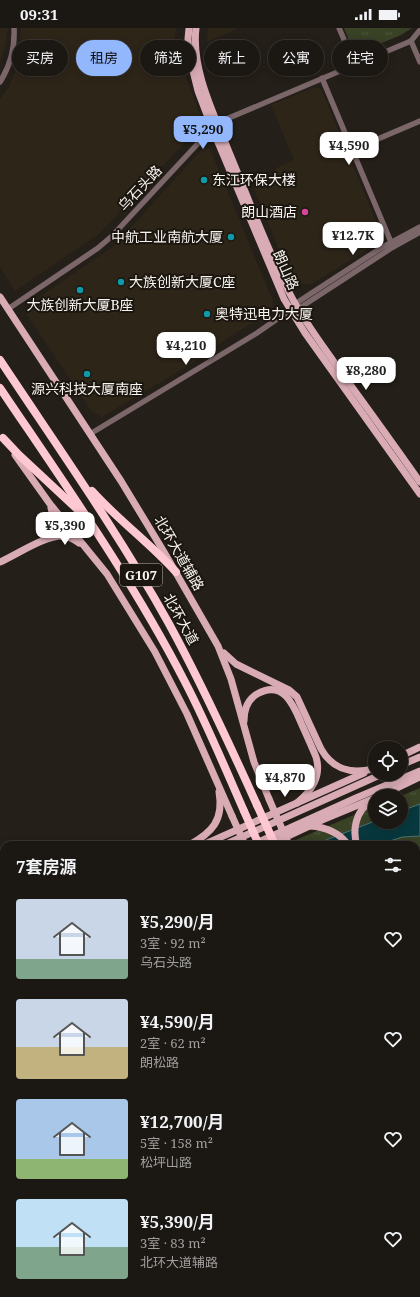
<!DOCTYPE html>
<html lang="zh">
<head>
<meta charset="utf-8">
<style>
	body { margin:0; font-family:"Noto Serif","Noto Sans SC",serif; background:#282420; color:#f1f3f6; height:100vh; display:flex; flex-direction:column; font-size:15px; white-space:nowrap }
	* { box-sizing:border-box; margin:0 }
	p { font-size:13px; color:#a09f9f }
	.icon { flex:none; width:22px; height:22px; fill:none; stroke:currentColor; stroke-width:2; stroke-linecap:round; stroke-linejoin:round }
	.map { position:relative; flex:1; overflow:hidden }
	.drawer { position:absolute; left:0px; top:813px; width:420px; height:456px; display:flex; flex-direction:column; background:#1b1712; border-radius:12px 12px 0 0; box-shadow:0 2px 10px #0003,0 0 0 1px #393632 }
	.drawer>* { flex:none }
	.top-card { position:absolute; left:12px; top:12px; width:396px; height:36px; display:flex; gap:8px }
	.tools { position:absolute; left:368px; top:713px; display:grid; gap:8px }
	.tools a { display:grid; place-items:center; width:40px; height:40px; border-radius:50%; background:#1b1712; box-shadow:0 2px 10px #0003,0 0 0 1px #393632; font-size:20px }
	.price { position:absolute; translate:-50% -34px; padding:0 9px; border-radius:8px; background:#fff; color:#222; font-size:13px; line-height:26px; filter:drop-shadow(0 1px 2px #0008) }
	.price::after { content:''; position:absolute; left:50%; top:24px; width:12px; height:9px; margin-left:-6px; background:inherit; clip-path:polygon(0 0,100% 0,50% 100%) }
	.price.selected { background:#93b7fd; color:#111 }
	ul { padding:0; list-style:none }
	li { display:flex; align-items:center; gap:12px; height:100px; padding:0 16px }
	li span { display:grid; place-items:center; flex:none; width:112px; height:80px; border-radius:4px; color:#555 }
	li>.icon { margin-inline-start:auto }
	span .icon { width:48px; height:48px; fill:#fffc; stroke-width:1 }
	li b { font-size:17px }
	h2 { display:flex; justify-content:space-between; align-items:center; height:48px; padding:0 16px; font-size:17px }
	.pill { padding:0 14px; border-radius:18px; background:#1b1712; box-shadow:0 2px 10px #0003,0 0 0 1px #393632; font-size:14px; line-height:36px }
	.pill.selected { background:#93b7fd; color:#111 }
	.status { display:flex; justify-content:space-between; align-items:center; height:28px; padding:0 20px; background:#1b1712; direction:ltr }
	.status svg { height:11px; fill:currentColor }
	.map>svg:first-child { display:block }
</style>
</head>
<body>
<div class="status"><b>09:31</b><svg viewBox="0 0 49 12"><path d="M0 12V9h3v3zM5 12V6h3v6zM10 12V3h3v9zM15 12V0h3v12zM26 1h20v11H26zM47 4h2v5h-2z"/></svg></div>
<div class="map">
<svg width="420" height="1269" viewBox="0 0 420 1269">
	<defs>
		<pattern id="park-tufts" width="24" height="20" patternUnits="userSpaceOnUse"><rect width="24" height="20" fill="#394225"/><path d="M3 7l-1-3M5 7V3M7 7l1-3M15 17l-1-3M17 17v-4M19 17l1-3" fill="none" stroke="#4d553a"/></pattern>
	</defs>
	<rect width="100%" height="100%" fill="#241f18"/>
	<g fill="#2e2519">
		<path d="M0 0H8L4 21 0 34Z"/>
		<path d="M21 0H176L174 16 203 95 99 206 15 263 0 239V71L9 59 15 44 19 27Z"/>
		<path d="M208 0H239L207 14Z"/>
		<path d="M315 59 321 61 381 205 379 214 310 257 296 254 286 238 253 159 271 151 276 140 294 132 271 77Z"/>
		<path d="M203 120 210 121 273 273 272 283 228 310 191 336 102 389 92 384 26 285 29 276 114 218Z"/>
	</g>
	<path fill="#394225" d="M4 1211V1265H311L315 1269H0V1214Z"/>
	<g fill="url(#park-tufts)">
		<path d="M344 0H412L401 7 360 24 352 20Z"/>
		<path d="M420 760V1066L416 1057V817H284L375 778V794H401V768Z"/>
		<path d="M4 970V1211L0 1214V972Z"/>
		<path d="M416 1260 420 1269H315L311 1265H416Z"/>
	</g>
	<g fill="#07383e" stroke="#4f7073">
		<path d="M420 776V808L402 809 378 817H313L375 793V794H401V783Z"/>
		<path d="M4 1116V1170L0 1174V1122Z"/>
	</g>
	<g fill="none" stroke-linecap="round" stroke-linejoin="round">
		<path stroke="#4f7073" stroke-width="1.5" d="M311 1265 315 1269"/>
		<g stroke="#7b666a" stroke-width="5.5">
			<path d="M339 0 355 37"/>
			<path d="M411 13 420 34"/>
			<path d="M322 50 393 219"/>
			<path d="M0 54C10 38 15 19 14 0"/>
			<path d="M352 122 420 93"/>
			<path d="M8 281 98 220 112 208 217 95 411 13 420 2"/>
			<path d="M295 281H298L393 219 420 204"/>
			<path d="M90 406 257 305 290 282 295 276 304 270 381 220 420 199"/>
		</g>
		<g stroke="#d9acb5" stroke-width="7">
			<path d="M189 0 188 11 189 27 198 63 212 100 284 271 305 305 420 466"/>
			<path d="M196 0C191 41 214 86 229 124 249 172 267 222 291 268 305 295 324 319 341 344 368 381 394 417 420 454"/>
			<path d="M0 269 121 453 164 524 218 618 231 651 254 734 269 771"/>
			<path d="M15 427 50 476 107 546 155 624 187 686 232 788"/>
			<path d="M44 511C54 501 55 493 51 480"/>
			<path d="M0 534C18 526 45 507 64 508 70 509 74 511 79 515"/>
			<path d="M224 625 236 636 289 662 297 669 321 721C333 742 351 746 373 741"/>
			<path d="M244 693C244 681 247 672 257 666 284 651 294 678 302 697 307 708 312 719 316 729 322 749 311 763 297 775"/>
			<path d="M401 728 420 719"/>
			<path d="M401 737 420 729"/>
			<path d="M380 768 420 749"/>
			<path d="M310 798C326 799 339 804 348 817"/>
			<path d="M189 817C212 805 224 792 219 764"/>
			<path d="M203 817 364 745"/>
			<path d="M224 817 382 746"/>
			<path d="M252 817 356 770 420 743"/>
			<path d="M269 817 322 792 375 770"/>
			<path d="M357 817C352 802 356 783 370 774"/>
			<path d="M0 923 4 921"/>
			<path d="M0 940 4 938"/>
			<path d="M0 954 4 952"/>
			<path d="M416 1092 420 1101"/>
			<path d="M416 1227 420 1236"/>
		</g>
		<g stroke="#fec8d3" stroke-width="8">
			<path d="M0 332C57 418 118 504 168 594 201 654 229 715 257 777"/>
			<path d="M0 360C64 455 132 551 185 654 207 696 225 740 244 783"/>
			<path d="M3 410 19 427 77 481"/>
			<path d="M92 463C118 492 150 515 176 544"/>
			<path d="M416 1125 420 1133"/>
			<path d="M416 1160 420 1169"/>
			<path d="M416 1196 420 1202"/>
		</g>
		<g stroke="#d9acb5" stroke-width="7">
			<path d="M269 771 289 817"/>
			<path d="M232 788 245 817"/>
		</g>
		<g stroke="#fec8d3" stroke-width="8">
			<path d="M257 777 275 817"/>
			<path d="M244 783 259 817"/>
		</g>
	</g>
	<g fill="#0f9aa8" stroke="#1b160f" stroke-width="1.5">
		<circle cx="204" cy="152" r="4"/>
		<circle cx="231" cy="209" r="4"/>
		<circle cx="121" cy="254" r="4"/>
		<circle cx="80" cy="262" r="4"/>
		<circle cx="207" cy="286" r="4"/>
		<circle cx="87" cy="346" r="4"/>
	</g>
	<circle fill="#d1479c" stroke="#1b160f" stroke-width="1.5" cx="305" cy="184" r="4"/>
	<g text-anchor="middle" stroke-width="4" stroke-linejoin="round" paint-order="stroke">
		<rect fill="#1b160f" stroke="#b6b1ac" stroke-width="1" x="120" y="536" width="42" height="22" rx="3"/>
		<g font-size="13" font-weight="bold" fill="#f8f4ef">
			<text x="141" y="552">G107</text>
		</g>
		<g font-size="14" fill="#f8f4ef" stroke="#1b160f" text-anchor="start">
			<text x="212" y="157">东江环保大楼</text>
			<text x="297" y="189" text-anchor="end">朗山酒店</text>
			<text x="223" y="214" text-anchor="end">中航工业南航大厦</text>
			<text x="129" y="259">大族创新大厦C座</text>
			<text x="80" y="282" text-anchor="middle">大族创新大厦B座</text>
			<text x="215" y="291">奥特迅电力大厦</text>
			<text x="87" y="366" text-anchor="middle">源兴科技大厦南座</text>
		</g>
		<g font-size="14" fill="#f8f4ef" stroke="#1b160f">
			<text transform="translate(140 160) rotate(-47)" y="5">乌石头路</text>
			<text transform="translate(286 242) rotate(66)" y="5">朗山路</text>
			<text transform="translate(179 525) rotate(60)" y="5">北环大道辅路</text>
			<text transform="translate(181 591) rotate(61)" y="5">北环大道</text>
		</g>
	</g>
</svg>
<div class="tools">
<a><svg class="icon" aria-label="locate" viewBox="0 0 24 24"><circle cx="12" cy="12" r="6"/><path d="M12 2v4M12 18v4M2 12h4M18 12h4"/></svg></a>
<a><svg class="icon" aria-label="layers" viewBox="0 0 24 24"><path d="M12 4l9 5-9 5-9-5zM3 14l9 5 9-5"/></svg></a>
</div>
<b class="price selected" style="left:203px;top:122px">¥5,290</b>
<b class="price" style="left:349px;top:138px">¥4,590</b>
<b class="price" style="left:353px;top:228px">¥12.7K</b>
<b class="price" style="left:186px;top:338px">¥4,210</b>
<b class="price" style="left:366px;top:363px">¥8,280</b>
<b class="price" style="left:65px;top:518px">¥5,390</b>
<b class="price" style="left:285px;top:770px">¥4,870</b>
<div class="top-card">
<a class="pill">买房</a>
<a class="pill selected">租房</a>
<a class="pill">筛选</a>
<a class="pill">新上</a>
<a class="pill">公寓</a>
<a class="pill">住宅</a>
</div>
<section class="drawer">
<h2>7套房源<svg class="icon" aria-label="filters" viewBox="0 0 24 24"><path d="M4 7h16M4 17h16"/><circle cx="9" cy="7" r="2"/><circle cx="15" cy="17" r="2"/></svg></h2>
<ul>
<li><span style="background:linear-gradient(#c9d6e8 75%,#7fa58c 0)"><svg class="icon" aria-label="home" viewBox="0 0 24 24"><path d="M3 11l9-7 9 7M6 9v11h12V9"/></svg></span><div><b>¥5,290/月</b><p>3室 · 92 m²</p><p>乌石头路</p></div><svg class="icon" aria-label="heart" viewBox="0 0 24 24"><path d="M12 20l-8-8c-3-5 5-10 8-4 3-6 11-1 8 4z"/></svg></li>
<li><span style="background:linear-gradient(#c9d6e8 60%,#c2b280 0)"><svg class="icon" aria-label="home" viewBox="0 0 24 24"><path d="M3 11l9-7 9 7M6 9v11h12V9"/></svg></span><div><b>¥4,590/月</b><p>2室 · 62 m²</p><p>朗松路</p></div><svg class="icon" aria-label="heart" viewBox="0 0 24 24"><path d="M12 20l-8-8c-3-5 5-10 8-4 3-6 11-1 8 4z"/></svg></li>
<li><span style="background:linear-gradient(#a9c7e8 75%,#8fb573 0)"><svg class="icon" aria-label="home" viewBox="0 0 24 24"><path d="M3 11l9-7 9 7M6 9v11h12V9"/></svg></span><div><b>¥12,700/月</b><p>5室 · 158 m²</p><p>松坪山路</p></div><svg class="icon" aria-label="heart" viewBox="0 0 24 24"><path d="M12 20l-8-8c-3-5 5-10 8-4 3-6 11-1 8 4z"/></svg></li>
<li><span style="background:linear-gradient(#bfe0f5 60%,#7fa58c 0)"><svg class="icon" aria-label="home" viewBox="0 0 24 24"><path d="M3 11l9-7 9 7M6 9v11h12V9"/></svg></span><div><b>¥5,390/月</b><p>3室 · 83 m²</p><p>北环大道辅路</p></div><svg class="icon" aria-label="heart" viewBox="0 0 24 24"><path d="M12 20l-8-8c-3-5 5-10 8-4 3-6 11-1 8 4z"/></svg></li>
</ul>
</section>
</div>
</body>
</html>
